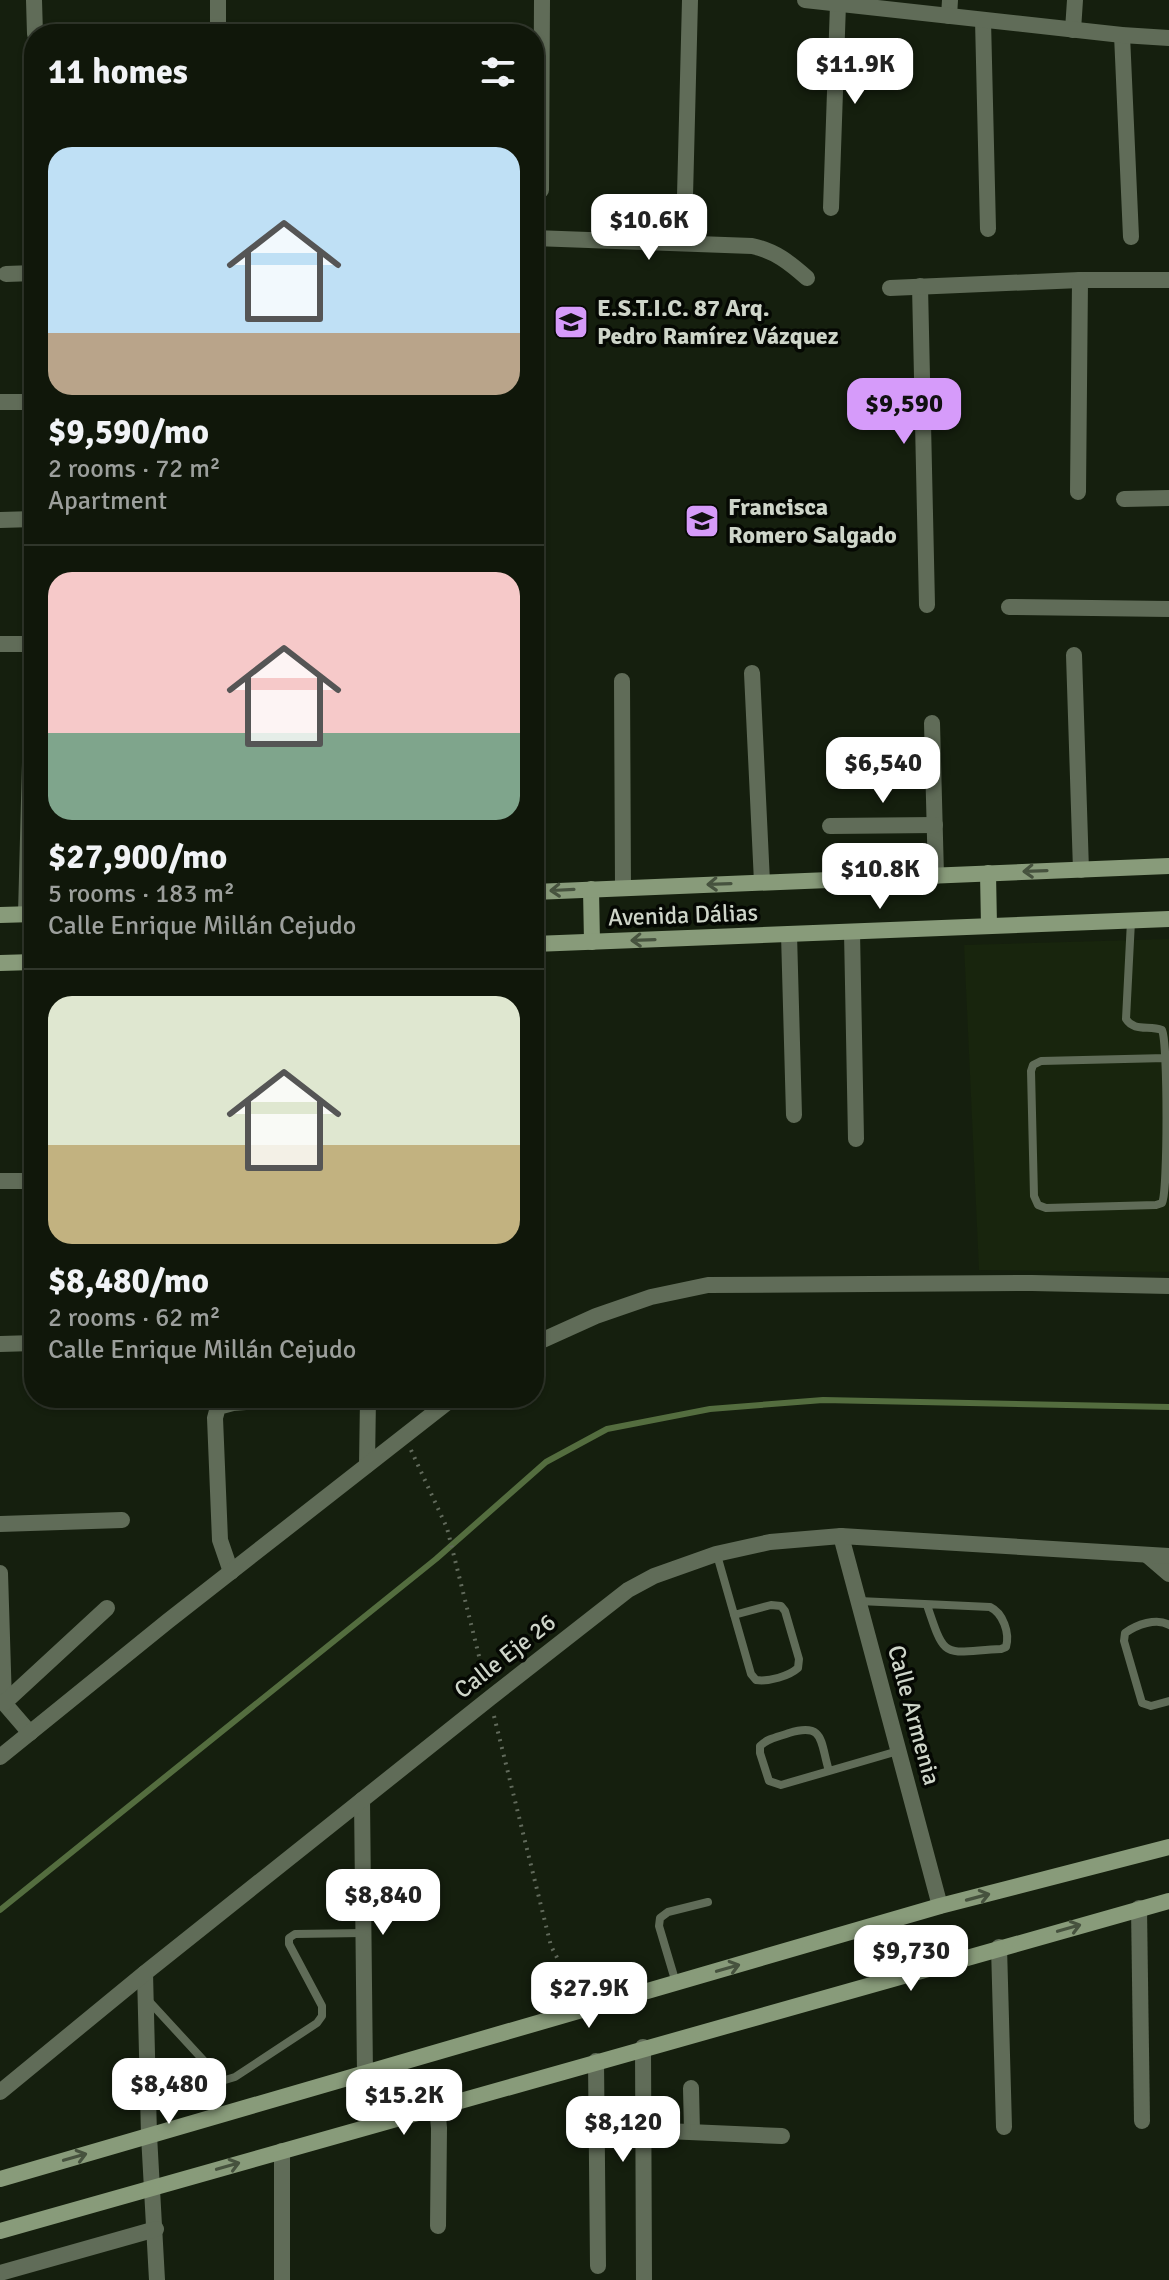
<!DOCTYPE html>
<html lang="en">
<head>
<meta charset="utf-8">
<style>
	body { margin:0; font-family:Signika,sans-serif; background:#1e2418; color:#f1f3f6; height:100vh; display:flex; flex-direction:column; font-size:30px; white-space:nowrap }
	* { box-sizing:border-box; margin:0 }
	p { font-size:26px; color:#9c9f9c }
	.icon { flex:none; width:44px; height:44px; fill:none; stroke:currentColor; stroke-width:2; stroke-linecap:round; stroke-linejoin:round }
	.map { position:relative; flex:1; overflow:hidden }
	.sheet { position:absolute; left:24px; top:24px; width:520px; height:1384px; display:flex; flex-direction:column; background:#10170a; border-radius:32px; box-shadow:0 2px 6px #0004,0 0 0 2px #30362b }
	.sheet>* { flex:none }
	.price { position:absolute; translate:-50% -68px; padding:0 18px; border-radius:16px; background:#fff; color:#222; font-size:26px; line-height:52px; filter:drop-shadow(0 2px 4px #0008) }
	.price::after { content:''; position:absolute; left:50%; top:48px; width:24px; height:18px; margin-left:-12px; background:inherit; clip-path:polygon(0 0,100% 0,50% 100%) }
	.price.current { background:#d69bfa; color:#111 }
	ul { padding:0; list-style:none }
	li { display:grid; align-content:center; gap:16px; height:424px; padding:0 24px }
	li+li { border-top:2px solid #30362b }
	li span { display:grid; place-items:center; height:248px; border-radius:24px; color:#555 }
	li>.icon { margin-inline-start:auto }
	span .icon { width:144px; height:144px; fill:#fffc; stroke-width:1 }
	li b { font-size:34px }
	h2 { display:flex; justify-content:space-between; align-items:center; height:96px; padding:0 24px; font-size:34px }
	.map>svg:first-child { display:block }
</style>
</head>
<body>
<div class="map">
<svg width="1169" height="2280" viewBox="0 0 1169 2280">
	<rect width="100%" height="100%" fill="#151f0e"/>
	<path fill="#18250d" d="M1169 939V1272L979 1270 964 945Z"/>
	<g fill="none" stroke-linecap="round" stroke-linejoin="round">
		<path stroke="#546d3f" stroke-width="6" d="M0 1910 436 1559 546 1462 607 1429 710 1409 823 1400 1169 1407"/>
		<g stroke="#616a5b" stroke-width="4" stroke-dasharray="2 6" stroke-linecap="butt">
			<path d="M411 1450 447 1528 485 1680"/>
			<path d="M494 1716 551 1946 576 1994"/>
		</g>
		<g stroke="#606c58" stroke-width="8">
			<path d="M1131 921 1126 1019C1134 1032 1149 1025 1162 1030 1168 1044 1168 1191 1162 1203L1156 1205 1046 1208 1038 1205 1034 1196 1031 1071 1033 1065 1041 1061 1166 1058"/>
			<path d="M717 1555 751 1674 756 1680C769 1682 789 1676 798 1668L799 1659 785 1611 781 1606 771 1605 734 1615"/>
			<path d="M859 1601 990 1607C1003 1613 1010 1633 1006 1647L1001 1649C943 1652 946 1662 927 1605"/>
			<path d="M1169 1625C1157 1617 1136 1625 1125 1633L1124 1641 1142 1703 1151 1706 1169 1701"/>
			<path d="M829 1771C820 1742 825 1722 789 1733 778 1737 768 1738 760 1746V1753L769 1781 781 1785 898 1751"/>
			<path d="M676 1983 659 1926 660 1918 668 1912 708 1902"/>
			<path d="M147 1999 217 2075 225 2080 235 2077 317 2023 322 2016V2006L289 1944V1938L295 1934 363 1933"/>
		</g>
		<g stroke="#606c58" stroke-width="16">
			<path d="M34 0 35 34"/>
			<path d="M949 16 950 0"/>
			<path d="M983 20 988 229"/>
			<path d="M1073 30 1075 0"/>
			<path d="M218 34V0"/>
			<path d="M1122 35 1131 237"/>
			<path d="M541 190 542 0"/>
			<path d="M685 196 690 0"/>
			<path d="M831 208 838 4"/>
			<path d="M534 238 752 246C775 251 789 262 807 278"/>
			<path d="M6 274 34 273"/>
			<path d="M920 286 927 605"/>
			<path d="M890 288 1080 280H1169"/>
			<path d="M0 402H34"/>
			<path d="M1078 492 1080 280"/>
			<path d="M1124 499 1169 498"/>
			<path d="M0 520 34 519"/>
			<path d="M1009 607 1169 609"/>
			<path d="M0 644H34"/>
			<path d="M1074 655 1081 870"/>
			<path d="M752 673 762 882"/>
			<path d="M622 681 623 888"/>
			<path d="M932 723 936 876"/>
			<path d="M830 826 935 825"/>
			<path d="M26 914 32 687"/>
			<path d="M852 932 856 1139"/>
			<path d="M789 934 794 1115"/>
			<path d="M0 1181H34"/>
			<path d="M0 1344 34 1343"/>
			<path d="M534 1344 596 1316 651 1297 708 1285 1032 1283 1169 1286"/>
			<path d="M367 1465 368 1398"/>
			<path d="M0 1524 122 1520"/>
			<path d="M841 1536 940 1906"/>
			<path d="M1148 1556 1169 1574"/>
			<path d="M231 1572 220 1540 215 1418 218 1407 233 1403 301 1398"/>
			<path d="M0 1573 4 1703 30 1733"/>
			<path d="M4 1703 107 1608"/>
			<path d="M0 1757 168 1621 453 1398"/>
			<path d="M362 1800 365 2075"/>
			<path d="M1139 1908 1142 2121"/>
			<path d="M999 1947 1004 2127"/>
			<path d="M145 1973 149 2135 157 2280"/>
			<path d="M643 2047 644 2280"/>
			<path d="M596 2061 598 2266"/>
			<path d="M691 2088 692 2132"/>
			<path d="M0 2092 145 1973 490 1698 628 1590 654 1576 716 1554 770 1542 841 1536 1169 1556"/>
			<path d="M437 2106 439 2128 438 2226"/>
			<path d="M643 2130 782 2136"/>
			<path d="M0 2273 156 2229"/>
			<path d="M282 2280V2151"/>
		</g>
		<path stroke="#606c58" stroke-width="16" d="M805 0 1122 35 1169 38"/>
		<g stroke="#889b7a" stroke-width="16">
			<path d="M988 873 989 926"/>
			<path d="M591 889 592 942"/>
			<path d="M534 892 1169 866"/>
			<path d="M0 915 34 914"/>
			<path d="M534 944 1169 919"/>
			<path d="M0 963 34 962"/>
			<path d="M0 2179 940 1906 1169 1847"/>
			<path d="M0 2231 1169 1901"/>
		</g>
	</g>
	<defs><path id="oneway-shaft" d="M-6 0H5M1.5-3L5.5 0L1.5 3" fill="none" stroke-width="1.6" stroke-linecap="round" stroke-linejoin="round" transform="scale(2)"/></defs>
	<g stroke="#46523e">
		<use href="#oneway-shaft" transform="translate(1035 871) rotate(178)"/>
		<use href="#oneway-shaft" transform="translate(719 884) rotate(178)"/>
		<use href="#oneway-shaft" transform="translate(562 890) rotate(177)"/>
		<use href="#oneway-shaft" transform="translate(643 940) rotate(178)"/>
		<use href="#oneway-shaft" transform="translate(978 1897) rotate(-15)"/>
		<use href="#oneway-shaft" transform="translate(1069 1928) rotate(-16)"/>
		<use href="#oneway-shaft" transform="translate(728 1968) rotate(-16)"/>
		<use href="#oneway-shaft" transform="translate(75 2157) rotate(-16)"/>
		<use href="#oneway-shaft" transform="translate(228 2166) rotate(-16)"/>
	</g>
	<defs>
		<g id="school-square" transform="scale(1.8)"><rect x="-9" y="-9" width="18" height="18" rx="4" fill="#d69bfa" stroke="#050803"/><path d="M0-5L7-2L0 1L-7-2ZM-4 1L0 2.5L4 1V4Q0 6-4 4Z" fill="#111"/></g>
	</defs>
	<g fill-rule="evenodd">
		<use href="#school-square" x="571" y="322"/>
		<use href="#school-square" x="702" y="521"/>
	</g>
	<g text-anchor="middle" stroke-width="7" stroke-linejoin="round" paint-order="stroke">
		<g font-size="24" font-weight="bold" fill="#ced5c9" stroke="#050803" text-anchor="start">
			<text x="597" y="316">E.S.T.I.C. 87 Arq.<tspan x="597" dy="28">Pedro Ramírez Vázquez</tspan></text>
			<text x="728" y="515">Francisca<tspan x="728" dy="28">Romero Salgado</tspan></text>
		</g>
		<g font-size="24" fill="#ced5c9" stroke="#050803">
			<text transform="translate(683 915) rotate(-2)" y="8">Avenida Dálias</text>
			<text transform="translate(505 1656) rotate(-38)" y="8">Calle Eje 26</text>
			<text transform="translate(914 1715) rotate(75)" y="8">Calle Armenia</text>
		</g>
	</g>
</svg>
<b class="price" style="left:855px;top:106px">$11.9K</b>
<b class="price" style="left:649px;top:262px">$10.6K</b>
<b class="price current" style="left:904px;top:446px">$9,590</b>
<b class="price" style="left:883px;top:805px">$6,540</b>
<b class="price" style="left:880px;top:911px">$10.8K</b>
<b class="price" style="left:383px;top:1937px">$8,840</b>
<b class="price" style="left:911px;top:1993px">$9,730</b>
<b class="price" style="left:589px;top:2030px">$27.9K</b>
<b class="price" style="left:169px;top:2126px">$8,480</b>
<b class="price" style="left:404px;top:2137px">$15.2K</b>
<b class="price" style="left:623px;top:2164px">$8,120</b>
<section class="sheet">
<h2>11 homes<svg class="icon" aria-label="filters" viewBox="0 0 24 24"><path d="M4 7h16M4 17h16"/><circle cx="9" cy="7" r="2"/><circle cx="15" cy="17" r="2"/></svg></h2>
<ul>
<li><span style="background:linear-gradient(#bfe0f5 75%,#b9a48a 0)"><svg class="icon" aria-label="home" viewBox="0 0 24 24"><path d="M3 11l9-7 9 7M6 9v11h12V9"/></svg></span><div><b>$9,590/mo</b><p>2 rooms · 72 m²</p><p>Apartment</p></div></li>
<li><span style="background:linear-gradient(#f6c9c9 65%,#7fa58c 0)"><svg class="icon" aria-label="home" viewBox="0 0 24 24"><path d="M3 11l9-7 9 7M6 9v11h12V9"/></svg></span><div><b>$27,900/mo</b><p>5 rooms · 183 m²</p><p>Calle Enrique Millán Cejudo</p></div></li>
<li><span style="background:linear-gradient(#dfe7d0 60%,#c2b280 0)"><svg class="icon" aria-label="home" viewBox="0 0 24 24"><path d="M3 11l9-7 9 7M6 9v11h12V9"/></svg></span><div><b>$8,480/mo</b><p>2 rooms · 62 m²</p><p>Calle Enrique Millán Cejudo</p></div></li>
</ul>
</section>
</div>
</body>
</html>
